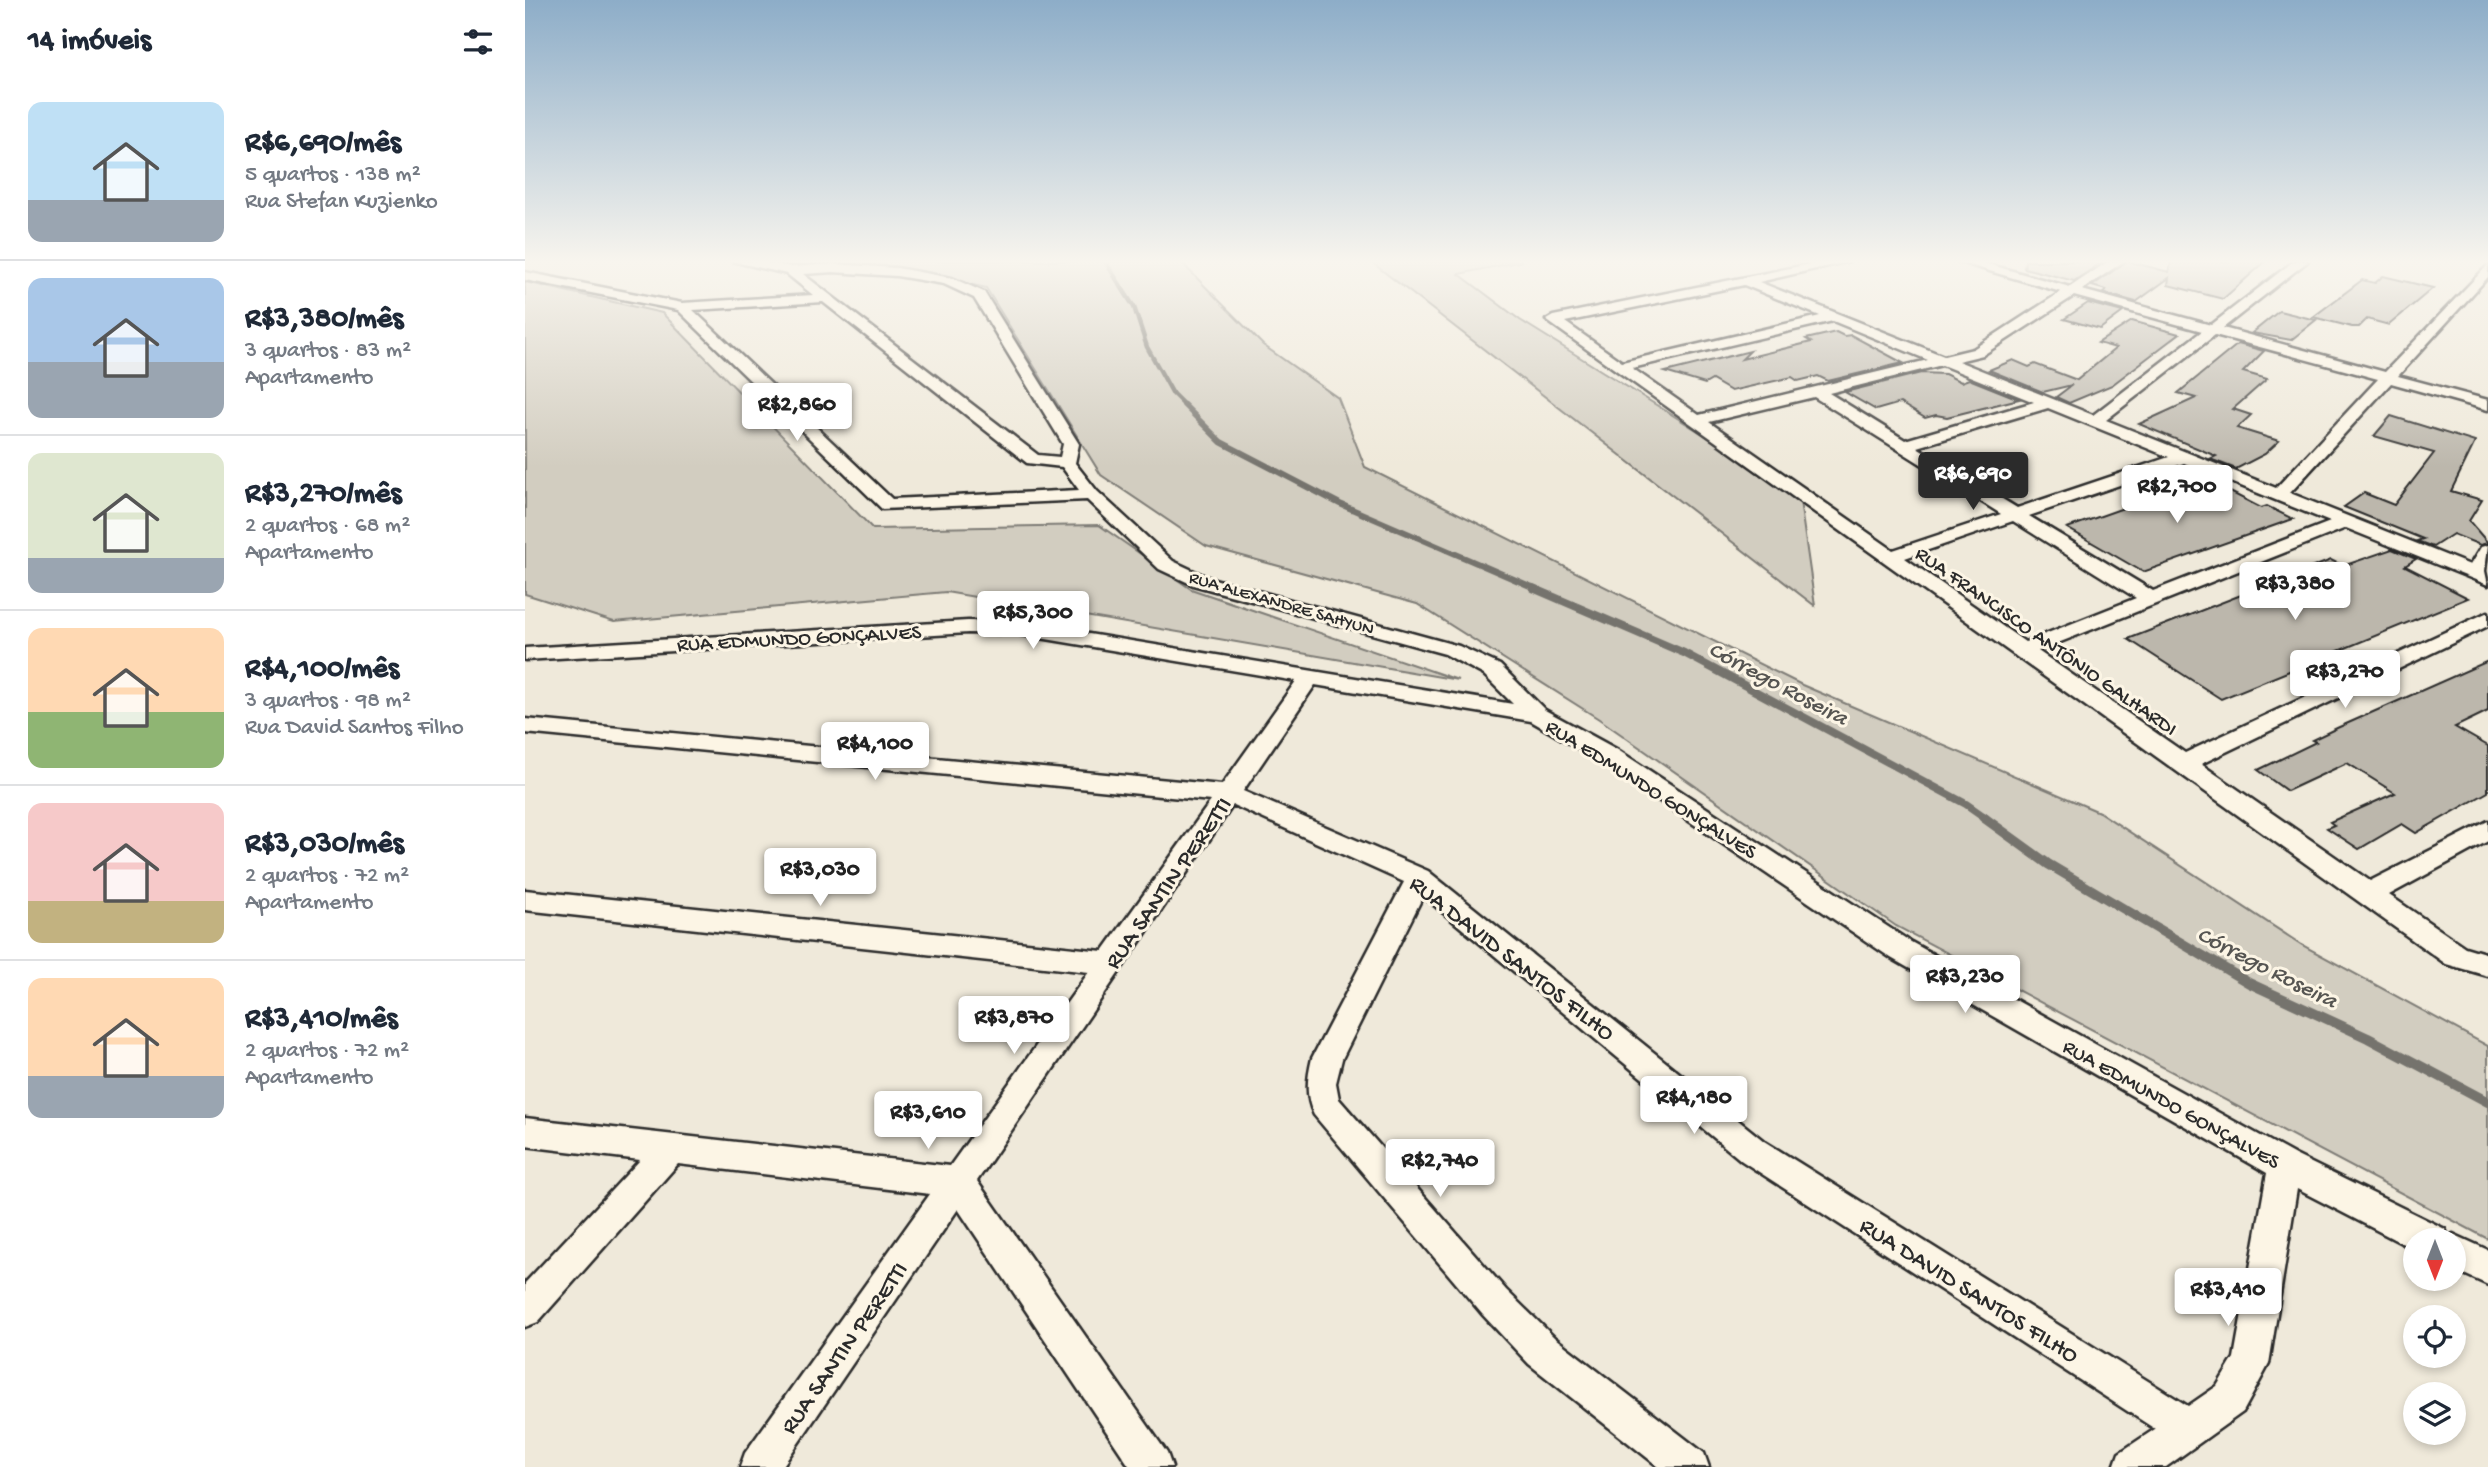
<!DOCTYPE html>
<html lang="pt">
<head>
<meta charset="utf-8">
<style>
	body { margin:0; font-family:"Gochi Hand",sans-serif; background:#f6f6f7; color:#1f2937; height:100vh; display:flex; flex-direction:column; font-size:26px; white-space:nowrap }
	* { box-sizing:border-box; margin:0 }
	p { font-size:23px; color:#747a83 }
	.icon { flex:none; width:38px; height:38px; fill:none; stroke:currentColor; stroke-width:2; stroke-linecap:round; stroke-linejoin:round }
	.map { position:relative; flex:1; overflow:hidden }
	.details { display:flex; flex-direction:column; background:#fff; width:525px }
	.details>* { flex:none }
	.needle { width:46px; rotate:180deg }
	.tools { position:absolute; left:1878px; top:1228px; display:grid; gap:14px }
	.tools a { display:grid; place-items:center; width:63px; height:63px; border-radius:50%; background:#fff; box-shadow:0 4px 10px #0003; font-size:35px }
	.price { position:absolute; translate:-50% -60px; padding:0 16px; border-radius:7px; background:#fff; color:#222; font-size:23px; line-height:46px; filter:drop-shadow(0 2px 4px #0008) }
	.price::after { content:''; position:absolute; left:50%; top:42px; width:21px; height:16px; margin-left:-10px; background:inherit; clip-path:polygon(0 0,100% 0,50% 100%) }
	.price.current { background:#2b2b2b; color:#fff }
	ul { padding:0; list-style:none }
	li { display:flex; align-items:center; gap:21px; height:175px; padding:0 28px }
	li+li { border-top:2px solid #e0e1e3 }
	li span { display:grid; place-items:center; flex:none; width:196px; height:140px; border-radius:14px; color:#555 }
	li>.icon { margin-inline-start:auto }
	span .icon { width:84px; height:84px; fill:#fffc; stroke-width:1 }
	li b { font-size:30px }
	h2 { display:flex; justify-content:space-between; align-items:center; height:84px; padding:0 28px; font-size:30px }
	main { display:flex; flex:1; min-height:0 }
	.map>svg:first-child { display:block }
</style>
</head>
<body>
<main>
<section class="details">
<h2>14 imóveis<svg class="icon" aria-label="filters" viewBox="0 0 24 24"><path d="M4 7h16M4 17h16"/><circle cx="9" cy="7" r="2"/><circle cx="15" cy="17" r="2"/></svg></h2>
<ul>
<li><span style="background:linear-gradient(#bfe0f5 70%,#9aa5b1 0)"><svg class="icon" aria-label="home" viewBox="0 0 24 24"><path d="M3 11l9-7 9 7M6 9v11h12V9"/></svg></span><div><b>R$6,690/mês</b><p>5 quartos · 138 m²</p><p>Rua Stefan Kuzienko</p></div></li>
<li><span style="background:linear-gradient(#a9c7e8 60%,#9aa5b1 0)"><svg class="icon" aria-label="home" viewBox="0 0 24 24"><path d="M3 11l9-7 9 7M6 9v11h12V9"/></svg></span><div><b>R$3,380/mês</b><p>3 quartos · 83 m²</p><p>Apartamento</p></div></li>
<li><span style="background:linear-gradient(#dfe7d0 75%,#9aa5b1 0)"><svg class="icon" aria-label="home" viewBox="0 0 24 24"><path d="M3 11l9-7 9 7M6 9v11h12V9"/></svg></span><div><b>R$3,270/mês</b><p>2 quartos · 68 m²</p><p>Apartamento</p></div></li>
<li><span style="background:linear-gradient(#ffd9b3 60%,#8fb573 0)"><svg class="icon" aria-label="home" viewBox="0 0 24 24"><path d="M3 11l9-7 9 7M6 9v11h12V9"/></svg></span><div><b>R$4,100/mês</b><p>3 quartos · 98 m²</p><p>Rua David Santos Filho</p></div></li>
<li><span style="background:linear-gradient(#f6c9c9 70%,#c2b280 0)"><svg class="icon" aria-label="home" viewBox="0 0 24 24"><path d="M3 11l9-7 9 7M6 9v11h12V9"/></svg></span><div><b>R$3,030/mês</b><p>2 quartos · 72 m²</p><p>Apartamento</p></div></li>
<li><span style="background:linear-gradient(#ffd9b3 70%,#9aa5b1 0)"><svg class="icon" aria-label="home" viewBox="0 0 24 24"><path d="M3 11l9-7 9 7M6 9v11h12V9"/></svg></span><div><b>R$3,410/mês</b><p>2 quartos · 72 m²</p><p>Apartamento</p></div></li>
</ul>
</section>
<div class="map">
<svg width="1963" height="1467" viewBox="0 0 1963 1467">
	<rect width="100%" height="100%" fill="#efe9da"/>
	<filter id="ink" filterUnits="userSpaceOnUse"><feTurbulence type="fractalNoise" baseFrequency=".0143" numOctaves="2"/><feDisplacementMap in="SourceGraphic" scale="14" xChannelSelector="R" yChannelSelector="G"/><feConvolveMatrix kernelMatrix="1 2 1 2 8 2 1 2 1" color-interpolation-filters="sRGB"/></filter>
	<g filter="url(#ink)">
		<g fill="#d2cdc0" stroke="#7e7c76" stroke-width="2">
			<path d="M298 261H655L738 345 813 398 840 467 1277 685 1574 812 1777 945 1963 1046V1239L1371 926 1074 719 892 604 681 546 576 475 461 288 400 274Z"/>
			<path d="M845 261H997L934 274 995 320 1274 494 1290 606Z"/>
			<path d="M0 282 137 313 348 529 574 525 666 589 933 680 421 592 89 622 0 594Z"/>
		</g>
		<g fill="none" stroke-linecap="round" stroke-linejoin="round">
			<path stroke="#75736d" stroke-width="4.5" d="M580 261 609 307 622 347 648 394 661 407"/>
			<path stroke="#75736d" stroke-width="6" d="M659 405 696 442 815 504 1012 589"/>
			<path stroke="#75736d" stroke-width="8" d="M1008 588 1159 653 1441 804 1461 818"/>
			<path stroke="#75736d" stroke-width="10" d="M1458 817 1523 864 1724 983 1843 1038 1963 1102"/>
		</g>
		<g fill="#bcb7ac" stroke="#2b2b2b" stroke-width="2">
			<path d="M1500 261H1579L1549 281 1499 268Z"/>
			<path d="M1602 261 1644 272 1646 261H1741L1698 299 1643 285 1644 278 1611 302 1578 293 1581 290 1567 286Z"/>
			<path d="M1858 276 1908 288 1864 325 1842 319 1834 327H1827L1788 317 1837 280 1850 283Z"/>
			<path d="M1563 303 1598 312 1575 329 1539 319Z"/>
			<path d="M1754 311 1791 320 1766 340 1727 333Z"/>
			<path d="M1607 321 1654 334 1587 385 1544 403 1531 397 1547 385 1518 392 1464 370 1488 360 1504 367 1510 364 1552 380 1591 348 1573 343Z"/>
			<path d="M1311 332 1319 336 1326 335 1378 363 1303 381 1293 376 1273 381 1267 377 1206 391 1187 380 1180 384 1140 372 1225 351 1217 359 1286 342 1281 339Z"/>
			<path d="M1713 344 1739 351 1718 372 1742 379 1708 409 1726 415 1712 428 1754 441 1740 454 1711 469 1685 459 1691 456 1614 424 1671 398 1653 393Z"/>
			<path d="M1396 373 1420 374 1436 382 1444 379 1494 399 1422 417 1411 415 1400 418 1375 403 1351 410 1320 392Z"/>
			<path d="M1866 416 1950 442 1926 491 1957 500 1944 521 1963 543 1955 545 1928 534 1908 547 1892 541 1898 539 1819 507 1839 493 1869 505 1909 453 1849 436Z"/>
			<path d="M1680 479 1736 508 1742 506 1768 519 1618 572 1542 528Z"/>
			<path d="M1867 549 1891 559 1880 566 1943 598 1696 699 1603 639 1806 560 1818 566Z"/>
			<path d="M1963 661V711L1930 727 1963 746V792L1891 833 1877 824 1834 849 1802 828 1809 825 1805 822 1870 793 1822 763 1762 791 1733 770 1791 742 1787 740 1812 728Z"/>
		</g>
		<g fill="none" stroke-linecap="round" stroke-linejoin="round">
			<g stroke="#2b2b2b" stroke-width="5">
				<g id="minor">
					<path d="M207 261H233L266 267 308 264 372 268 427 278 459 292 554 444 550 463 572 491 648 561 682 577 934 646 975 665 1020 710 1093 750 1386 942 1770 1155 1920 1229 1923 1236 1928 1234 1963 1250V1285L1928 1269V1241H1890V1250L1772 1189 1744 1364 1718 1412 1641 1467H1589L1594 1453 1630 1429 1217 1161 898 896 817 1059 811 1083 814 1099 981 1290 1030 1338 1179 1453 1184 1467H1134L1004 1364 957 1314 789 1115C780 1095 782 1079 787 1058L879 882 708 805 452 1181 642 1453 647 1467H605L433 1209 257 1467H215L220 1453 405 1194 153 1164 13 1322 0 1327V1283L115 1160 0 1146V1118L425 1166 564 972 0 910V890L578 951 686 801 0 733V719L697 785 771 681 491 634 443 633 0 660V648L443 621 491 622 988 704 959 675 920 654 668 585 634 569 562 500 357 509 153 310 0 280V272L157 303 288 295 262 274ZM308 272 372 276 419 284 449 298 538 444 535 457 513 455 278 274ZM298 302 502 463 537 467 554 490 367 499 168 310ZM790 685 1006 721 1077 762 1366 958 1742 1173 1709 1358 1692 1386 1663 1406 1239 1141 903 871 718 791Z"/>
					<path d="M1300 261H1325L1234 282 1419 356 1448 349 1536 292 1431 261H1452L1545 287 1584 261H1599L1557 290 1686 325 1769 261H1783L1698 328 1860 372 1963 265V277L1873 376 1963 400V410L1866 383 1765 493 1945 565 1956 547 1963 545 1960 571 1963 585 1821 528 1513 651 1660 753 1963 612V626L1676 764 1845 881 1963 821V841L1864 895 1940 947 1963 954V976L1921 964 1021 320 1028 316ZM1219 285 1295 316 1097 362 1040 322ZM1549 296 1677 331 1568 415 1433 361 1458 355ZM1308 321 1403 360 1174 415 1107 368ZM1690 335 1853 379 1751 488 1581 420ZM1417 365 1509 402 1380 440 1304 393ZM1289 397 1476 514 1368 550 1184 422ZM1523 408 1644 457 1492 508 1392 447ZM1659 463 1805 522 1628 591 1504 516ZM1488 521 1611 598 1500 642 1380 558Z"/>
				</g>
			</g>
			<use href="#minor" fill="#fcf5e5" fill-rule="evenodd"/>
		</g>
	</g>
	<linearGradient id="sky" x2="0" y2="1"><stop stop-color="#8dadc8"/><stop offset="0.56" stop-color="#f8f5ee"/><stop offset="1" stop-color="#f8f5ee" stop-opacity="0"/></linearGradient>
	<rect width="1963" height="467" fill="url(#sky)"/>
	<g text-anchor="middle" stroke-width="6" stroke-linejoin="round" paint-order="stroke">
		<g font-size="18" fill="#2b2b2b" stroke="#fcf5e5">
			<text transform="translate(757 602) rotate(16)" y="6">RUA ALEXANDRE SAHYUN</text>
		</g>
		<g font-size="21" fill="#2b2b2b" stroke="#fcf5e5">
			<text transform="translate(274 637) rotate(-3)" y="7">RUA EDMUNDO GONÇALVES</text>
			<text transform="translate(1522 640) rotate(35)" y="7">RUA FRANCISCO ANTÔNIO GALHARDI</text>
			<text transform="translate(1127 788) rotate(32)" y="7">RUA EDMUNDO GONÇALVES</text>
			<text transform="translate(1647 1103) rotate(29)" y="7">RUA EDMUNDO GONÇALVES</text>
		</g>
		<g font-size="23" font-style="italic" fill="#565552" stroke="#fcf5e5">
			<text transform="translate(1254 682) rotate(28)" y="8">Córrego Roseira</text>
			<text transform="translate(1743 966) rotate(27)" y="8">Córrego Roseira</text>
		</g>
		<g font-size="24" fill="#2b2b2b" stroke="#fcf5e5">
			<text transform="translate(642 882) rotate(-55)" y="8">RUA SANTIN PERETTI</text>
			<text transform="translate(988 957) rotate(38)" y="8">RUA DAVID SANTOS FILHO</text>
			<text transform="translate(1445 1289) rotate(32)" y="8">RUA DAVID SANTOS FILHO</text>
			<text transform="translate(318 1347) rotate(-55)" y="8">RUA SANTIN PERETTI</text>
		</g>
	</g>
</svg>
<div class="tools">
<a><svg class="needle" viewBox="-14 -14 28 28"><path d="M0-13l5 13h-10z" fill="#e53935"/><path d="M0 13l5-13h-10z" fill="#747a83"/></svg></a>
<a><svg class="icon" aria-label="locate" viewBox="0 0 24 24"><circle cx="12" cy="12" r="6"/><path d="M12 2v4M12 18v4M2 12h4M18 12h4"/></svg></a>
<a><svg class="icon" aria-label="layers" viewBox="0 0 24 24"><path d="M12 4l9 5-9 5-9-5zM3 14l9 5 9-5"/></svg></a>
</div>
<b class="price" style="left:272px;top:443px">R$2,860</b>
<b class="price current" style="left:1448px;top:512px">R$6,690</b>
<b class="price" style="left:1652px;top:525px">R$2,700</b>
<b class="price" style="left:1770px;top:622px">R$3,380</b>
<b class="price" style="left:508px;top:651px">R$5,300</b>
<b class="price" style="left:1820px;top:710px">R$3,270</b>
<b class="price" style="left:350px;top:782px">R$4,100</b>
<b class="price" style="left:295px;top:908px">R$3,030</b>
<b class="price" style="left:1440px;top:1015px">R$3,230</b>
<b class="price" style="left:489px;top:1056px">R$3,870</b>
<b class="price" style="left:1169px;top:1136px">R$4,180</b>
<b class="price" style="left:403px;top:1151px">R$3,610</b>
<b class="price" style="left:915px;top:1199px">R$2,740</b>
<b class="price" style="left:1703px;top:1328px">R$3,410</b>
</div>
</main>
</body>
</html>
